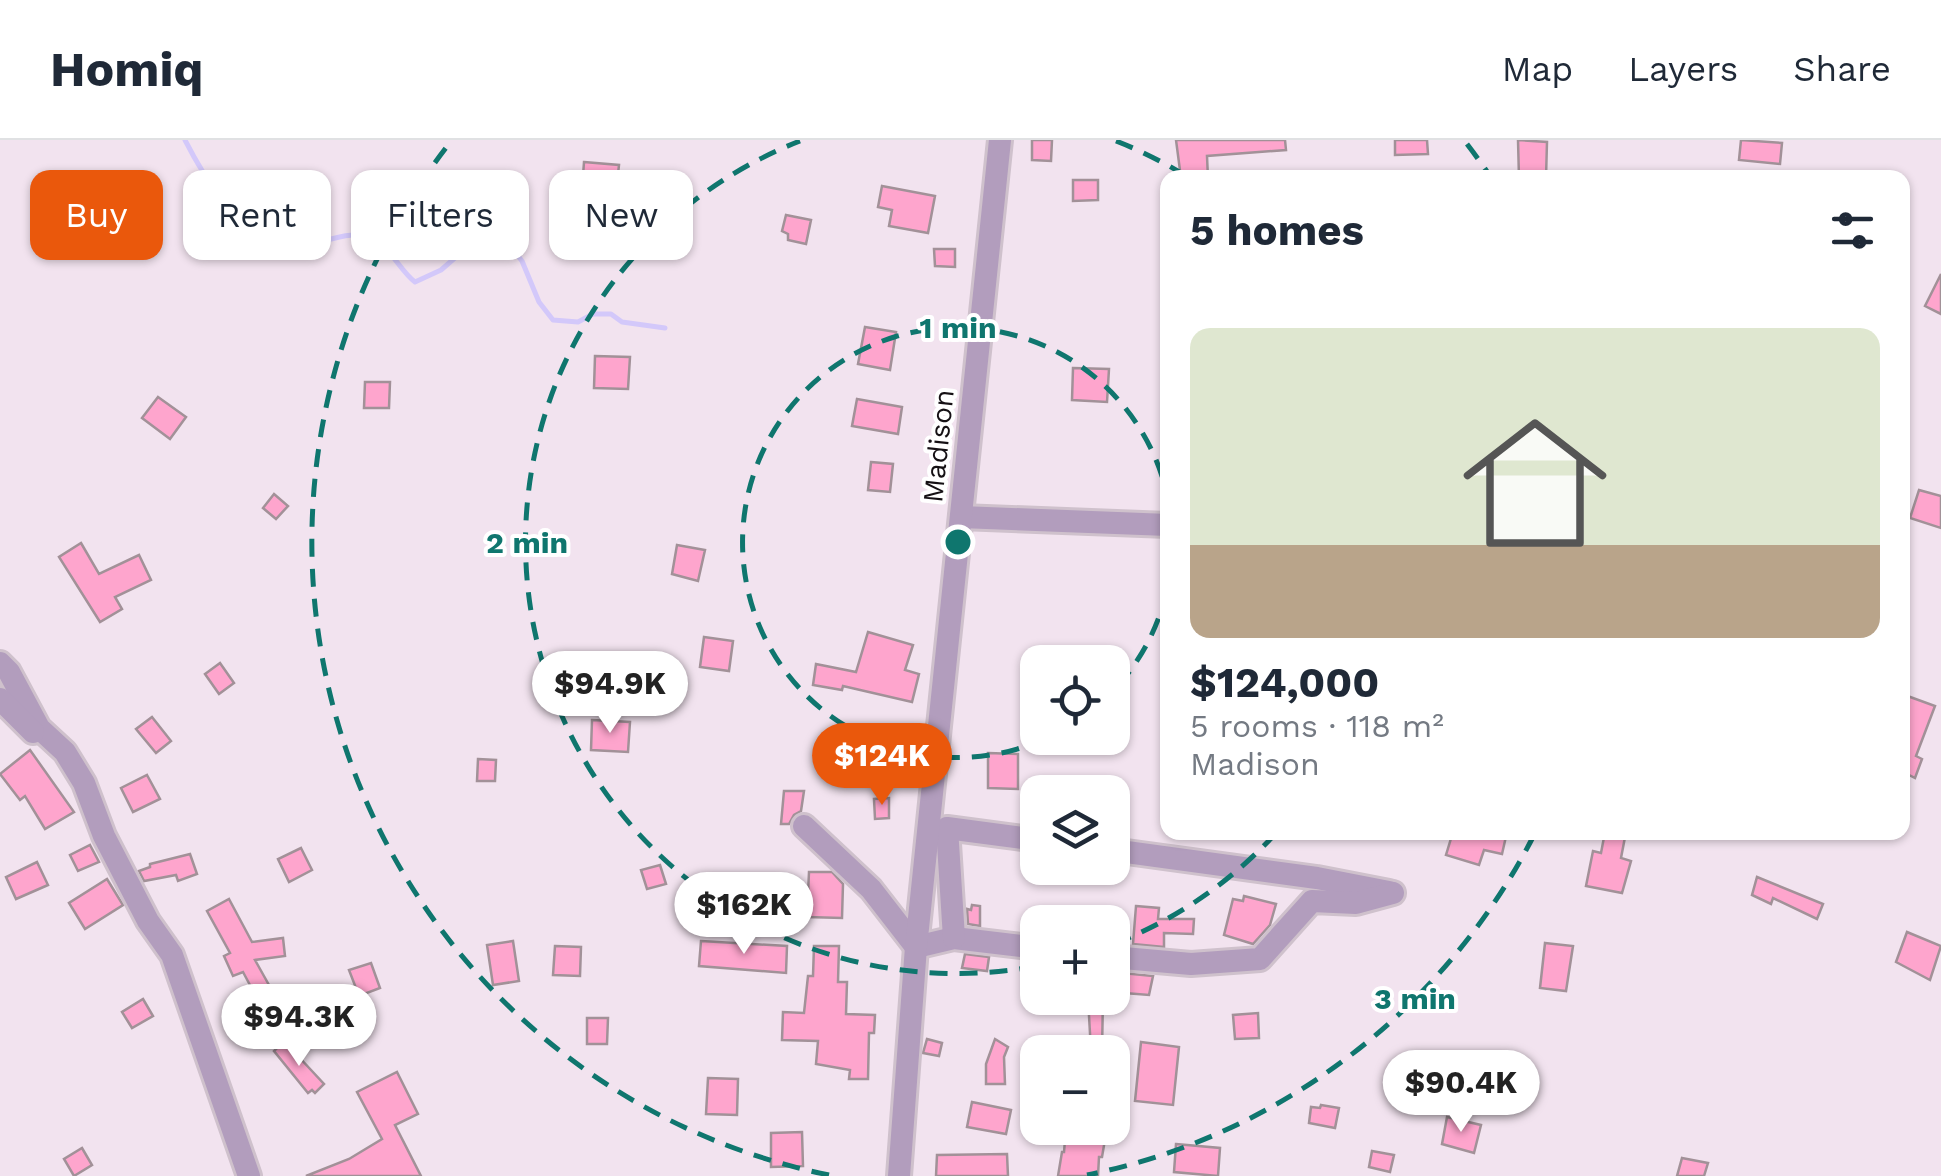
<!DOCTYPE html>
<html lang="en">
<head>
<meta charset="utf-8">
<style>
	body { margin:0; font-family:"Work Sans",sans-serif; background:#f2f2f3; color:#1f2937; height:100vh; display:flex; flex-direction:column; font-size:38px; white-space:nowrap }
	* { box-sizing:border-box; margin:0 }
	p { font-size:32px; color:#747a83 }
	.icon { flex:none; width:55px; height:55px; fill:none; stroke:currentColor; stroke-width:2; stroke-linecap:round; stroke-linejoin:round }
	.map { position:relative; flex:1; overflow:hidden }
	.drawer { position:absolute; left:1160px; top:30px; width:750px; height:670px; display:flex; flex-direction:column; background:#fff; border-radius:20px; box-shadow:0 2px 8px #0004 }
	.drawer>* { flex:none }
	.banner { position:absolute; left:30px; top:30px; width:950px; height:90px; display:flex; gap:20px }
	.tools { position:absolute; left:1020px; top:505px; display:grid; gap:20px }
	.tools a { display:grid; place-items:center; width:110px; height:110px; border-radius:20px; background:#fff; box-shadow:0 2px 8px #0004; font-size:50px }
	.price { position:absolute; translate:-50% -85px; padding:0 22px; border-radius:35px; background:#fff; color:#222; font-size:32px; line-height:65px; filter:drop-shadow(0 2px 5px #0008) }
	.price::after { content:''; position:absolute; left:50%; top:60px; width:30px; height:22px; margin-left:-15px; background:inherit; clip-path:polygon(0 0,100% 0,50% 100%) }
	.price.selected { background:#ea580c; color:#fff }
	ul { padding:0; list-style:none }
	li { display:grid; align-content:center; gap:20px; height:530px; padding:0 30px }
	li+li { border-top:2px solid #e0e1e3 }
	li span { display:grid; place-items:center; height:310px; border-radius:20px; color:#555 }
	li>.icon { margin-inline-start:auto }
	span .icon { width:180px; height:180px; fill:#fffc; stroke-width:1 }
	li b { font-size:42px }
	h2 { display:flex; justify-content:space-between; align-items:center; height:120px; padding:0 30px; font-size:42px }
	.pill { padding:0 35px; border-radius:20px; background:#fff; box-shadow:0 2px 8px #0004; font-size:35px; line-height:90px }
	.pill.selected { background:#ea580c; color:#fff }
	header { display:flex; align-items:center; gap:60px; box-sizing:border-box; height:140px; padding:0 50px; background:#fff; border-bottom:2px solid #e0e1e3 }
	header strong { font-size:48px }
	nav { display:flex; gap:55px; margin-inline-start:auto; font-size:35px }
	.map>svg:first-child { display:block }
</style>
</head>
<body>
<header>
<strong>Homiq</strong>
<nav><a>Map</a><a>Layers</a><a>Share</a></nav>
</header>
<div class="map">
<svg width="1941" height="1036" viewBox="0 0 1941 1036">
	<rect width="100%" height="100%" fill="#f2e3ef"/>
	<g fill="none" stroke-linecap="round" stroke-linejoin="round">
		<path stroke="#d3c8fa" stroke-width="5" d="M185 0C206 41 245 107 297 106 320 106 342 91 365 96 388 101 398 129 415 142L441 130 471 104 488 101 511 107 522 121 539 162 553 180 578 182 593 174H611L622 182 665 188"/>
	</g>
	<g fill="#fea5cd" stroke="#a29198" stroke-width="2.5">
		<path d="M1032 0H1052L1051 21 1032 20Z"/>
		<path d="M1176 0H1285L1286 10 1207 16 1208 38H1181Z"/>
		<path d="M1395 0H1427L1428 14 1395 15Z"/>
		<path d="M1518 0 1547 2 1546 38H1519Z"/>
		<path d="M1741 0 1782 3 1780 24 1739 20Z"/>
		<path d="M584 22 619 25 616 53 582 50Z"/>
		<path d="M1073 40H1098V60L1073 61Z"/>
		<path d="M882 46 935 56 928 93 889 86 892 70 878 67Z"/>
		<path d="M786 75 811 80 806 104 788 100V94L782 91Z"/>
		<path d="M934 109H955V127L935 126Z"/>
		<path d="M1941 134V174L1925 166Z"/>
		<path d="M865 187 896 192 890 230 858 224Z"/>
		<path d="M595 216 630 217 628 249 594 248Z"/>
		<path d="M1073 228 1109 229 1107 262 1072 260Z"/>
		<path d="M365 242H390L389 268H364Z"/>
		<path d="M158 257 186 277 170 299 142 278Z"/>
		<path d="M857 259 902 267 898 294 852 286Z"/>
		<path d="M871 322 893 324 890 352 868 350Z"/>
		<path d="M1919 350 1941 356V388L1910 378Z"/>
		<path d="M274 354 288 366 276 379 263 368Z"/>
		<path d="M81 403 99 434 139 415 151 440 115 457 122 469 100 482 59 417Z"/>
		<path d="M677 405 705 410 698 441 672 434Z"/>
		<path d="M868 492 913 505 905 530 919 534 912 562 843 546 842 550 813 545 816 524 856 532Z"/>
		<path d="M704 497 733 501 729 531 700 527Z"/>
		<path d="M220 523 234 543 219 554 205 534Z"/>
		<path d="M1902 554 1935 566 1916 616 1922 619 1915 638 1909 635 1904 648Z"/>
		<path d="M152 577 171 601 156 613 136 589Z"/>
		<path d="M592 580 630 582 628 612 591 610Z"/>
		<path d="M30 610 74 672 45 689 25 656 20 660 0 634Z"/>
		<path d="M988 613 1018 614V649L988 648Z"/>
		<path d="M478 619 496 620 495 641H477Z"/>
		<path d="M147 635 160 659 133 672 121 648Z"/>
		<path d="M784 651H804L801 671 794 675 789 684H781Z"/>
		<path d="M889 658V678L875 679 874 659Z"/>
		<path d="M1453 692H1507L1502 714 1484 710 1479 725 1446 715Z"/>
		<path d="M1605 692H1626L1621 718 1631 721 1622 753 1586 746 1593 711 1601 713Z"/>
		<path d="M90 705 99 722 78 731 70 715Z"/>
		<path d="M301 708 312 730 289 742 278 719Z"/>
		<path d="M190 714 197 734 178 741 176 735 144 741 139 731 150 727V724Z"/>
		<path d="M37 722 48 745 16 759 6 737Z"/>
		<path d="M660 725 666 744 647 749 641 730Z"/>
		<path d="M809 732H832L843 744 842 778 807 777Z"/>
		<path d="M1757 737 1823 764 1817 779 1773 758 1771 764 1752 755Z"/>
		<path d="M107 739 123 765 85 789 69 763Z"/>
		<path d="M747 744 749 776 716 778 715 745Z"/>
		<path d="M1244 756 1276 764 1270 785 1253 804 1224 795 1233 759 1243 761Z"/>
		<path d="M229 759 252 802 283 798 285 816 255 820 274 854 259 862 243 832 233 836 224 816 230 813 207 771Z"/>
		<path d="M972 765 980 766V786L968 784 967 769 971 770Z"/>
		<path d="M1136 766 1159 768 1158 779H1194L1193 794 1164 793V807L1133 804Z"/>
		<path d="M1907 792 1941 806 1930 840 1896 822Z"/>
		<path d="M513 801 519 841 493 845 487 805Z"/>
		<path d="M701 801 787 806 786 833 699 826Z"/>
		<path d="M1545 803 1573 806 1566 851 1540 848Z"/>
		<path d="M555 806 581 807 580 836 553 835Z"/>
		<path d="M814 806H839L838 842H847L846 874 875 875 874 893H869L868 939H849L850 930 816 924 818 901 782 900 783 872 804 873 808 836H813Z"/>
		<path d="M965 814 989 817 987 831 962 828Z"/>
		<path d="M371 823 380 848 359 856 349 830Z"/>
		<path d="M1112 832 1153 836 1149 855 1112 852Z"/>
		<path d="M1088 858H1103L1102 911H1091Z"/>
		<path d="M143 859 153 876 132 888 122 872Z"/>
		<path d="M1258 873 1259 898 1235 899 1233 875Z"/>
		<path d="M587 878H608L607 904H587Z"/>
		<path d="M927 899 942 903 939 916 923 913Z"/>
		<path d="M995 899 1008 907 1004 917 1005 944H986V924Z"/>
		<path d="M284 901 324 944 315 953 312 950 308 953 274 911Z"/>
		<path d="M1141 902 1179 907 1173 965 1135 961Z"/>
		<path d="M397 932 418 974 395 985 421 1036H306L349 1019 382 999 357 952Z"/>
		<path d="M708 938 738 939 737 975 706 974Z"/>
		<path d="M972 962 1011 970 1006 994 967 987Z"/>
		<path d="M1321 965 1339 968 1335 988 1309 983 1311 967 1320 968Z"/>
		<path d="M1447 977 1481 985 1474 1013 1442 1004Z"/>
		<path d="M1066 988H1107L1102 1017H1099L1098 1036H1058L1062 1012H1064Z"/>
		<path d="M802 992 803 1026 771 1027V993Z"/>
		<path d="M1176 1004 1220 1008 1218 1036 1174 1032Z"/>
		<path d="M82 1008 92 1025 74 1036 64 1019Z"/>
		<path d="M1372 1011 1394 1015 1390 1032 1369 1027Z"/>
		<path d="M1007 1014 1008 1036H936L937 1015Z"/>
		<path d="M1682 1018 1708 1023 1704 1036H1677Z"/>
	</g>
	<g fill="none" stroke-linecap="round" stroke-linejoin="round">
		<g stroke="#cfc1cc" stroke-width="28">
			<g id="minor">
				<path d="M961 377 1168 385"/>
				<path d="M0 523 9 532 39 588 65 612 84 643 104 696 148 781 172 815 249 1036"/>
				<path d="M0 559 33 592"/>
				<path d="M804 686 871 749 916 807 954 798 1038 808"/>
				<path d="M1112 710 1317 738 1389 752"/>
				<path d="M954 798 947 688 1038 700"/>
				<path d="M1112 817 1191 824 1260 819 1312 761 1356 763 1393 753"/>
				<path d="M899 1036 916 807 1000 0"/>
			</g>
		</g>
		<use href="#minor" stroke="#b29dbd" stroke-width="22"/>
	</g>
	<g fill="none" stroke="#0f766e" stroke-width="5" stroke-dasharray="18 12">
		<path d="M1167 450A215 215 0 0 1 1113 551M1047 598A215 215 0 1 1 1167 354"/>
		<path d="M1276 693A431 431 0 0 1 1116 803M1037 826A431 431 0 0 1 800 1M1116 1A431 431 0 0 1 1186 36"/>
		<path d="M1534 695A646 646 0 0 1 1087 1035M829 1035A646 646 0 0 1 449 4M1467 4A646 646 0 0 1 1490 36"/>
	</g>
	<g text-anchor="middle" stroke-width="8" stroke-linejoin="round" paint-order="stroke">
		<g font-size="28" fill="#151014" stroke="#fff">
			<text transform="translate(938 306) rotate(-84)" y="10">Madison</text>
		</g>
	</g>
	<circle cx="958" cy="402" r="15" fill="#0f766e" stroke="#fff" stroke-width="5"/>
	<g font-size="30" text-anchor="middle" font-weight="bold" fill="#0f766e" stroke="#fff" stroke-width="8" stroke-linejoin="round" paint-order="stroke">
		<text x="958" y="198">1 min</text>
		<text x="527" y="413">2 min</text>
		<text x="1415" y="869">3 min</text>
	</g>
</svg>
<div class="tools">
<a><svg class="icon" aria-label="locate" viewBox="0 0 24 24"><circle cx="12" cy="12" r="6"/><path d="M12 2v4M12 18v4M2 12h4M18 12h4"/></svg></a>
<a><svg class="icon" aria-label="layers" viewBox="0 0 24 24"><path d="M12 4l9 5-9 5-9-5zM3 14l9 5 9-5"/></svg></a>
<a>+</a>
<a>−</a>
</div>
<b class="price" style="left:610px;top:596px">$94.9K</b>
<b class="price selected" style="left:882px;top:668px">$124K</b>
<b class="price" style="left:744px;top:817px">$162K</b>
<b class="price" style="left:299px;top:929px">$94.3K</b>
<b class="price" style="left:1461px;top:995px">$90.4K</b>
<div class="banner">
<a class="pill selected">Buy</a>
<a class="pill">Rent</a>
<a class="pill">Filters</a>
<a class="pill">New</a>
</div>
<section class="drawer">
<h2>5 homes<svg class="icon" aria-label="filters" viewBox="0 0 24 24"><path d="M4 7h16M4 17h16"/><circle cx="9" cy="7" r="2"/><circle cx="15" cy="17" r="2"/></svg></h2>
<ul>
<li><span style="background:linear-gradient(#dfe7d0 70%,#b9a48a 0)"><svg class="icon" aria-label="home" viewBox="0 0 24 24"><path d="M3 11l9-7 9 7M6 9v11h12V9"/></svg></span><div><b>$124,000</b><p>5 rooms · 118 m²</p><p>Madison</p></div></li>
</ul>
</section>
</div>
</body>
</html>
